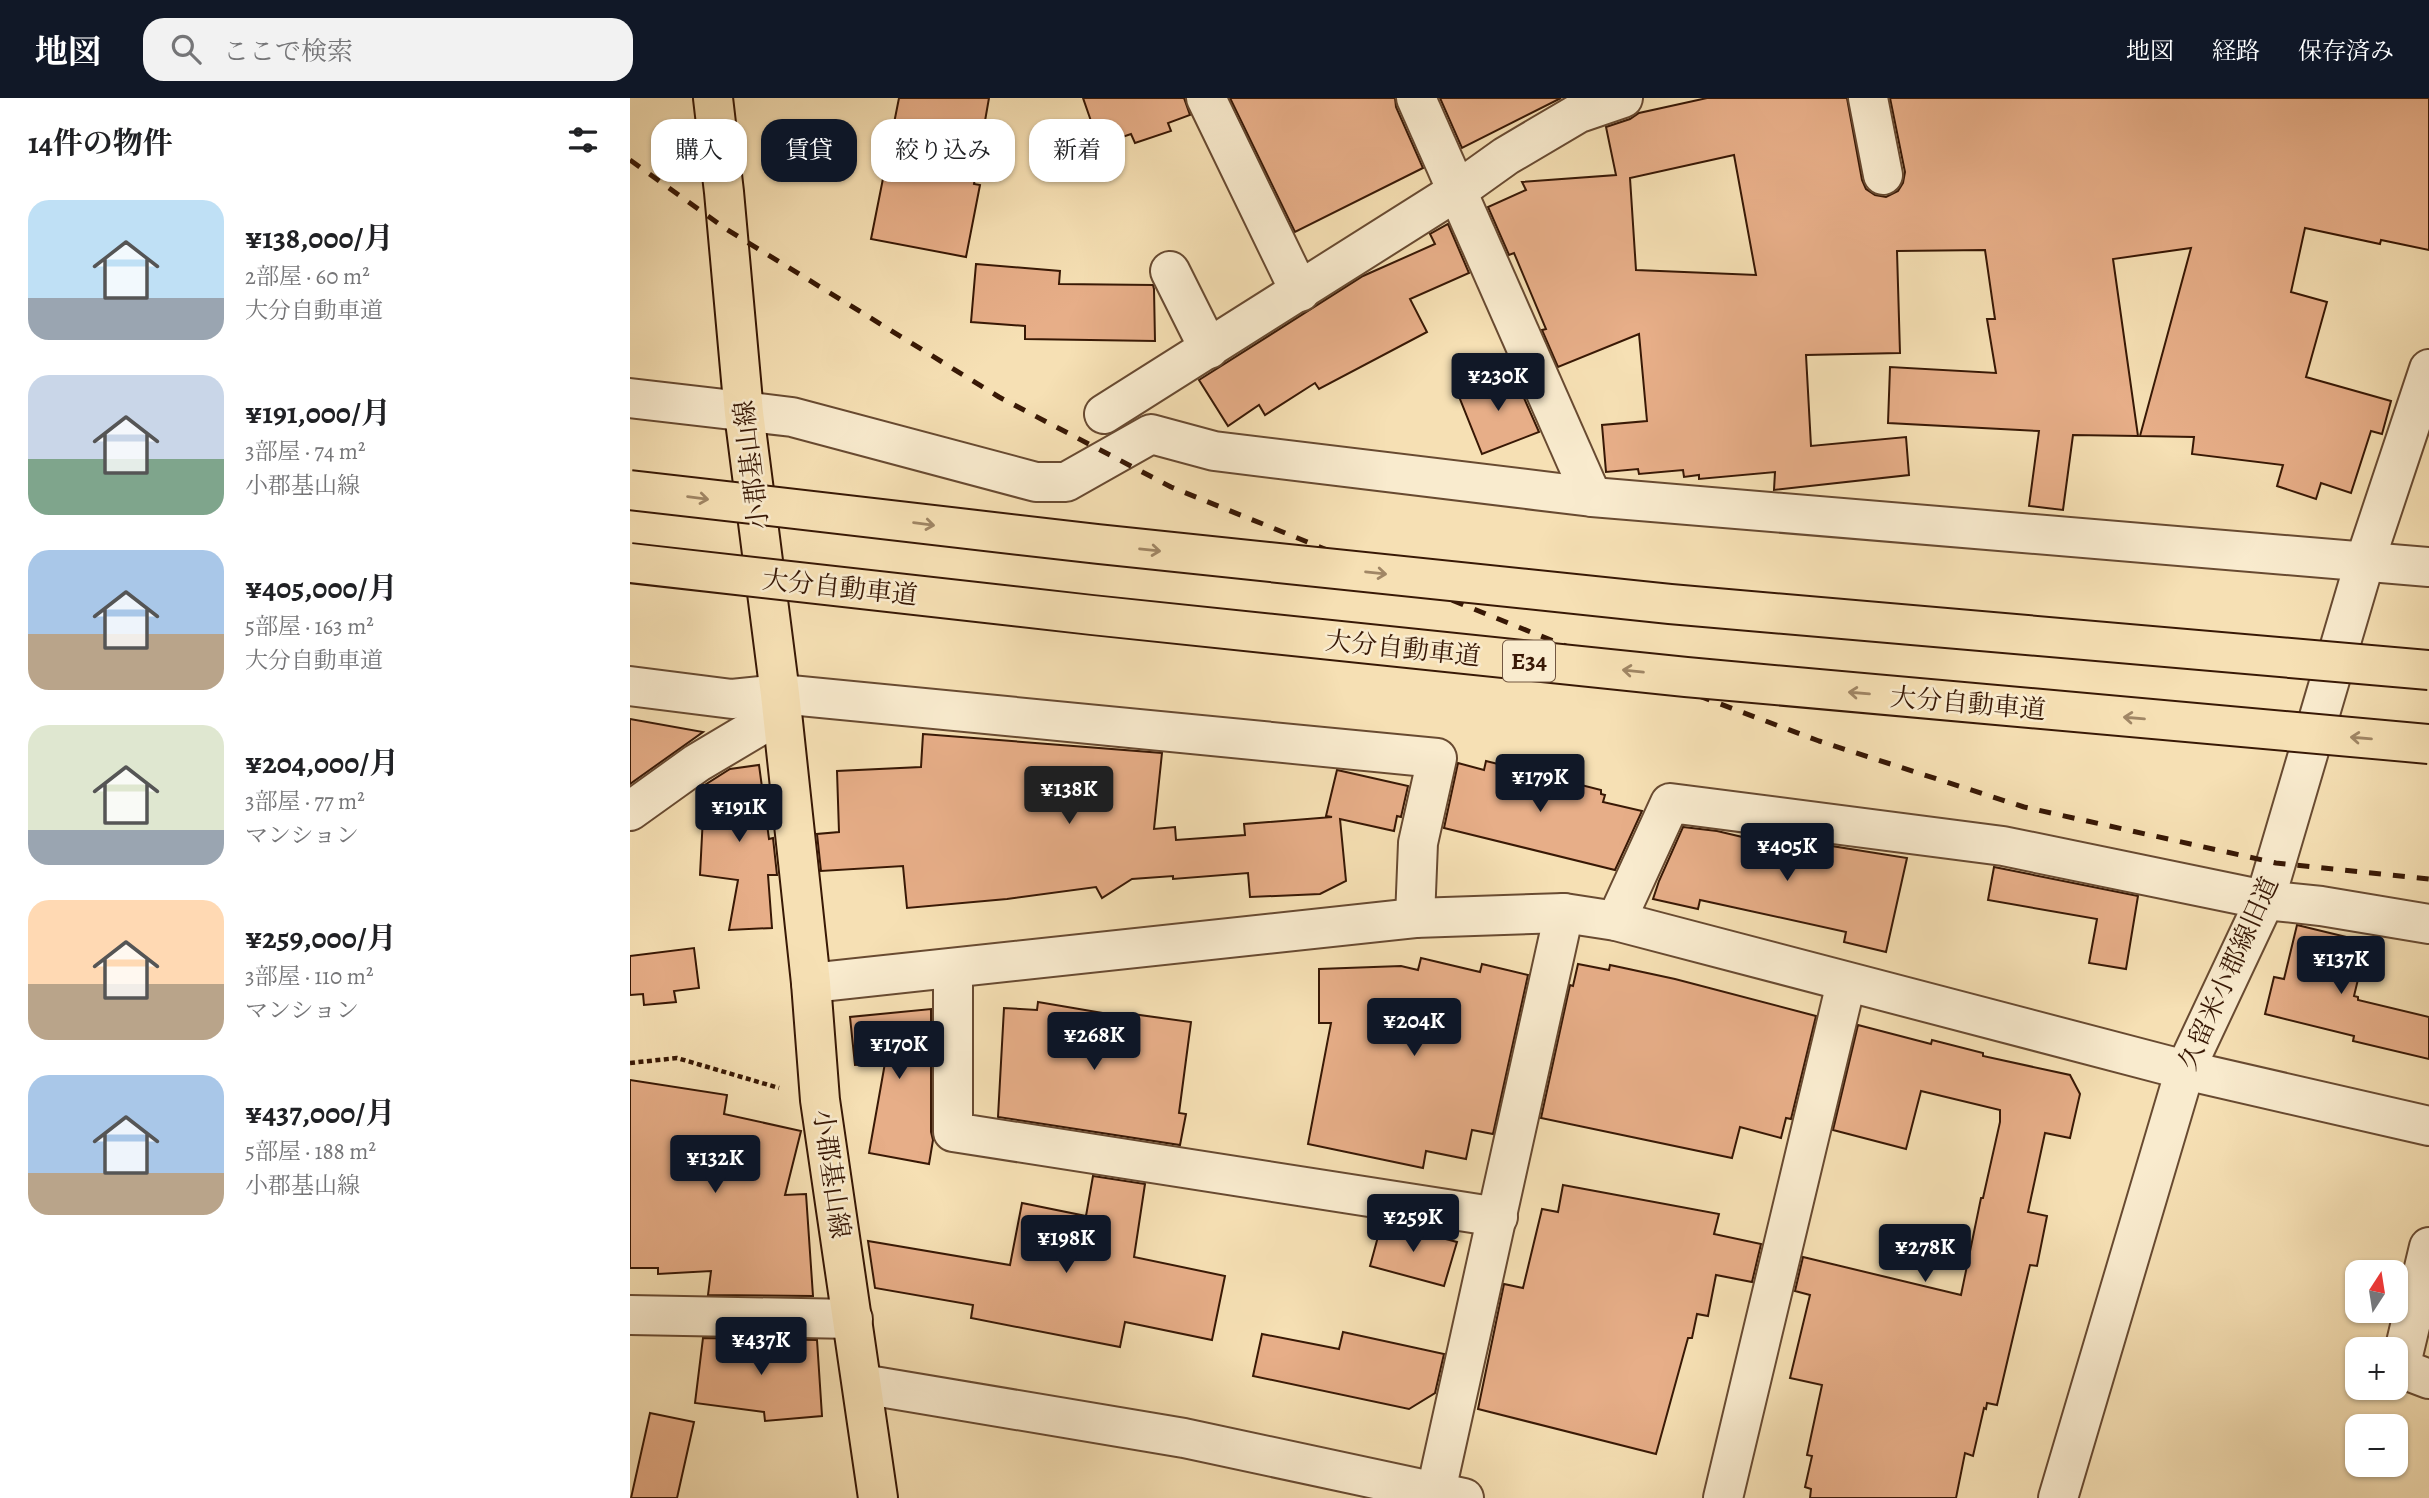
<!DOCTYPE html>
<html lang="ja">
<head>
<meta charset="utf-8">
<style>
	body { margin:0; font-family:Alegreya,"Noto Serif JP",serif; background:#f2f2f2; color:#202124; height:100vh; display:flex; flex-direction:column; font-size:26px; white-space:nowrap }
	* { box-sizing:border-box; margin:0 }
	p { font-size:23px; color:#757577 }
	.icon { flex:none; width:38px; height:38px; fill:none; stroke:currentColor; stroke-width:2; stroke-linecap:round; stroke-linejoin:round }
	.map { position:relative; flex:1; overflow:hidden }
	.panel { display:flex; flex-direction:column; background:#fff; width:630px }
	.panel>* { flex:none }
	.banner { position:absolute; left:21px; top:21px; width:665px; height:63px; display:flex; gap:14px }
	.needle { width:46px; rotate:12deg }
	.tools { position:absolute; left:1715px; top:1162px; display:grid; gap:14px }
	.tools a { display:grid; place-items:center; width:63px; height:63px; border-radius:14px; background:#fff; box-shadow:0 2px 5px #0004; font-size:35px }
	.price { position:absolute; translate:-50% -60px; padding:0 16px; border-radius:7px; background:#111827; color:#fff; font-size:23px; line-height:46px; filter:drop-shadow(0 2px 4px #0008) }
	.price::after { content:''; position:absolute; left:50%; top:42px; width:21px; height:16px; margin-left:-10px; background:inherit; clip-path:polygon(0 0,100% 0,50% 100%) }
	.price.current { background:#222; color:#fff }
	ul { padding:0; list-style:none }
	li { display:flex; align-items:center; gap:21px; height:175px; padding:0 28px }
	li span { display:grid; place-items:center; flex:none; width:196px; height:140px; border-radius:21px; color:#555 }
	li>.icon { margin-inline-start:auto }
	span .icon { width:84px; height:84px; fill:#fffc; stroke-width:1 }
	li b { font-size:30px }
	h2 { display:flex; justify-content:space-between; align-items:center; height:84px; padding:0 28px; font-size:30px }
	.chip { padding:0 24px; border-radius:21px; background:#fff; box-shadow:0 2px 5px #0004; font-size:24px; line-height:63px }
	.chip.current { background:#111827; color:#fff }
	header { display:flex; align-items:center; gap:42px; box-sizing:border-box; height:98px; padding:0 35px; background:#111827; color:#fff }
	header strong { font-size:33px }
	nav { display:flex; gap:38px; margin-inline-start:auto; font-size:24px }
	.search { width:490px; height:63px; background:#f2f2f2; display:flex; align-items:center; gap:18px; box-sizing:border-box; padding:0 24px; border-radius:21px; color:#757577; font-size:26px }
	main { display:flex; flex:1; min-height:0 }
	.map>svg:first-child { display:block }
</style>
</head>
<body>
<header>
<strong>地図</strong>
<div class="search"><svg class="icon" aria-label="search" viewBox="0 0 24 24"><circle cx="10" cy="10" r="6"/><path d="M15 15l6 6"/></svg>ここで検索</div>
<nav><a>地図</a><a>経路</a><a>保存済み</a></nav>
</header>
<main>
<section class="panel">
<h2>14件の物件<svg class="icon" aria-label="filters" viewBox="0 0 24 24"><path d="M4 7h16M4 17h16"/><circle cx="9" cy="7" r="2"/><circle cx="15" cy="17" r="2"/></svg></h2>
<ul>
<li><span style="background:linear-gradient(#bfe0f5 70%,#9aa5b1 0)"><svg class="icon" aria-label="home" viewBox="0 0 24 24"><path d="M3 11l9-7 9 7M6 9v11h12V9"/></svg></span><div><b>¥138,000/月</b><p>2部屋 · 60 m²</p><p>大分自動車道</p></div></li>
<li><span style="background:linear-gradient(#c9d6e8 60%,#7fa58c 0)"><svg class="icon" aria-label="home" viewBox="0 0 24 24"><path d="M3 11l9-7 9 7M6 9v11h12V9"/></svg></span><div><b>¥191,000/月</b><p>3部屋 · 74 m²</p><p>小郡基山線</p></div></li>
<li><span style="background:linear-gradient(#a9c7e8 60%,#b9a48a 0)"><svg class="icon" aria-label="home" viewBox="0 0 24 24"><path d="M3 11l9-7 9 7M6 9v11h12V9"/></svg></span><div><b>¥405,000/月</b><p>5部屋 · 163 m²</p><p>大分自動車道</p></div></li>
<li><span style="background:linear-gradient(#dfe7d0 75%,#9aa5b1 0)"><svg class="icon" aria-label="home" viewBox="0 0 24 24"><path d="M3 11l9-7 9 7M6 9v11h12V9"/></svg></span><div><b>¥204,000/月</b><p>3部屋 · 77 m²</p><p>マンション</p></div></li>
<li><span style="background:linear-gradient(#ffd9b3 60%,#b9a48a 0)"><svg class="icon" aria-label="home" viewBox="0 0 24 24"><path d="M3 11l9-7 9 7M6 9v11h12V9"/></svg></span><div><b>¥259,000/月</b><p>3部屋 · 110 m²</p><p>マンション</p></div></li>
<li><span style="background:linear-gradient(#a9c7e8 70%,#b9a48a 0)"><svg class="icon" aria-label="home" viewBox="0 0 24 24"><path d="M3 11l9-7 9 7M6 9v11h12V9"/></svg></span><div><b>¥437,000/月</b><p>5部屋 · 188 m²</p><p>小郡基山線</p></div></li>
</ul>
</section>
<div class="map">
<svg width="1799" height="1400" viewBox="0 0 1799 1400">
	<rect width="100%" height="100%" fill="#f6e0b4"/>
	<filter id="stains"><feTurbulence type="fractalNoise" baseFrequency=".00286" numOctaves="4"/><feColorMatrix values="0 0 0 0 .2 0 0 0 0 .09 0 0 0 0 .02 0 0 0 .5 -.17"/></filter>
	<radialGradient id="worn" r=".72"><stop offset=".6" stop-color="#630" stop-opacity="0"/><stop offset="1" stop-color="#630" stop-opacity=".3"/></radialGradient>
	<g fill="#e7ae88" stroke="#381805" stroke-width="2" fill-rule="evenodd">
		<path d="M269 0H359L344 86 350 87 336 159 241 141Z"/>
		<path d="M453 0H554L560 17 538 25 541 33 505 45 501 36 413 66 410 27 461 23Z"/>
		<path d="M600 0H765L766 9 793 70 665 134Z"/>
		<path d="M810 0H931L832 50Z"/>
		<path d="M1077 0H1217L1232 82 1236 91 1245 97 1256 99 1268 93 1273 85 1275 74 1260 0H1799V152L1751 142 1750 146 1675 130 1661 194 1697 204 1676 279 1761 303 1752 336 1741 333 1721 395 1691 385 1686 401 1647 388 1653 367 1562 356 1564 339 1510 338 1561 150 1483 161 1508 338 1443 337 1433 412 1399 408 1409 333 1258 325 1260 269 1366 275 1357 221H1365L1355 152 1267 153 1270 255 1176 257 1181 348 1276 339 1279 377 1144 392 1145 374 1069 381V377L1054 379 1053 372 1009 376 1008 371 976 374 972 327 1017 323 1009 236 928 269 912 232 916 231 884 155 879 157 858 109 896 92 892 84 986 77 976 29 1000 21 1009 15ZM1104 57 1126 177 1006 172 1000 80Z"/>
		<path d="M818 126 839 175 780 201 797 234 689 291 685 285 635 317 629 307 598 328 569 282 733 178 805 146 800 136Z"/>
		<path d="M346 166 430 173 429 186 523 187 524 191 525 243 395 241V228L341 224Z"/>
		<path d="M883 275 909 334 852 356 828 296Z"/>
		<path d="M0 621 73 634 0 686Z"/>
		<path d="M293 636 532 655 524 731 545 729 546 742 615 737 614 726 702 719 696 718 707 672 778 688 771 719 767 718 764 733 710 721 716 783 690 796 620 799 618 775 543 781V778L502 781 472 800 466 789 377 801 277 810 273 768 191 773 187 736 209 734 207 673 291 669Z"/>
		<path d="M856 663 971 692V696L975 697 973 704 1012 713 985 772 814 730 828 665 854 672Z"/>
		<path d="M129 667 139 741 143 740 147 777H138L142 830 99 832 108 782 70 777 73 718 70 690 100 671Z"/>
		<path d="M1053 729 1087 733 1193 758 1195 747 1277 760 1256 854 1214 844 1216 834 1070 802 1068 811 1023 801 1029 783Z"/>
		<path d="M1364 769 1508 798 1496 871 1459 865 1467 821 1358 802Z"/>
		<path d="M1667 827 1737 844 1724 898 1728 899V902L1799 919V961L1723 943 1724 938 1635 916 1644 879 1654 881Z"/>
		<path d="M64 850 69 890 44 893 46 904 14 907 13 896 0 897V858Z"/>
		<path d="M791 860 850 874 852 866 898 877 863 1036 842 1032 836 1061 796 1053 793 1070 678 1046 701 925H689V871L771 868 788 872Z"/>
		<path d="M948 866 979 872 980 867 1045 881 1186 918 1161 1021 1156 1020 1151 1040 1110 1029 1102 1060 911 1020 940 887 943 888Z"/>
		<path d="M408 904 502 920V916L561 924 549 1015 556 1016 550 1047 368 1019 374 910 407 912Z"/>
		<path d="M301 911V1034L303 1042 299 1066 239 1055 255 965 225 967 220 919Z"/>
		<path d="M1228 927 1301 946 1302 942 1353 955V958L1440 977 1450 996 1440 1040 1415 1035 1398 1114 1417 1118 1407 1168 1400 1167 1367 1307 1357 1305 1356 1311 1354 1310 1343 1358 1335 1355 1326 1400H1180L1181 1391 1175 1389 1182 1358 1177 1357 1192 1287 1160 1280 1180 1197 1165 1193 1173 1159 1331 1197 1351 1100H1353L1370 1024V1012L1291 993 1276 1051 1203 1032Z"/>
		<path d="M0 982 97 997 94 1016 171 1033 155 1097 176 1096 183 1198 78 1197 81 1173 28 1176V1170H0Z"/>
		<path d="M463 1078 515 1086 504 1159 595 1178 582 1242 495 1224 490 1249 341 1220 343 1207 245 1190 238 1143 380 1167 392 1105 456 1118Z"/>
		<path d="M933 1087 1089 1116 1084 1136 1131 1146 1122 1184 1086 1177 1078 1218 1067 1216 1062 1240H1058L1026 1356 848 1311 874 1186 893 1190 912 1111 928 1114Z"/>
		<path d="M752 1124 827 1144 814 1188 740 1168Z"/>
		<path d="M713 1234 814 1256 805 1295 779 1311 623 1278 632 1236 709 1251Z"/>
		<path d="M73 1240 187 1242 192 1318 135 1323 134 1314 65 1305Z"/>
		<path d="M20 1315 64 1324 47 1400H1Z"/>
	</g>
	<g fill="none" stroke-linecap="round" stroke-linejoin="round">
		<g stroke="#684a31" stroke-width="42">
			<g id="minor">
				<path d="M576 0 670 194"/>
				<path d="M786 0 962 399"/>
				<path d="M1238 0 1253 77"/>
				<path d="M540 173 579 251"/>
				<path d="M0 300 162 319 406 384H436L521 336 584 353 962 399 1799 469"/>
				<path d="M474 316 827 93 876 58 949 15 993 0"/>
				<path d="M0 588 102 601 150 596 807 660 788 745 785 820"/>
				<path d="M0 713 67 665 151 615"/>
				<path d="M986 823 1040 705 1373 748 1635 802 1691 808 1799 826"/>
				<path d="M323 870V1034L868 1119"/>
				<path d="M181 885 785 820 934 815 986 823 1555 972 1799 1028"/>
				<path d="M1799 1149 1770 1270 1799 1281"/>
				<path d="M0 1217 223 1221"/>
				<path d="M232 1286 554 1340 834 1400"/>
				<path d="M806 1393 934 815"/>
				<path d="M1093 1400 1216 885"/>
				<path d="M1428 1400 1555 972 1635 802 1735 463 1799 271"/>
			</g>
		</g>
		<g stroke="#381805" stroke-width="42">
			<path id="major" d="M83 0 94 94 114 315 150 596 181 885 190 1002 248 1400"/>
		</g>
		<path stroke="#381805" stroke-width="4.5" stroke-dasharray="5 3.5" stroke-linecap="butt" d="M0 965 47 960 149 990"/>
		<use href="#minor" stroke="#f9ebce" stroke-width="38"/>
		<use href="#major" stroke="#f6e0b4" stroke-width="38"/>
		<path stroke="#381805" stroke-width="5" stroke-dasharray="12 12" stroke-linecap="butt" d="M0 62 96 131 369 299 541 389 938 549 1189 643 1394 709 1646 765 1799 781"/>
		<g stroke="#381805" stroke-width="42" stroke-linecap="butt">
			<g id="highway-bridge">
				<path d="M0 392 468 446 1040 506 1799 572"/>
				<path d="M0 465 462 517 1056 579 1799 646"/>
			</g>
		</g>
		<use href="#highway-bridge" stroke="#f6e0b4" stroke-width="38"/>
	</g>
	<defs><path id="oneway-shaft" d="M-6 0H5M1.5-3L5.5 0L1.5 3" fill="none" stroke-width="1.6" stroke-linecap="round" stroke-linejoin="round" transform="scale(1.75)"/></defs>
	<g stroke="#a08665">
		<use href="#oneway-shaft" transform="translate(68 400) rotate(7)"/>
		<use href="#oneway-shaft" transform="translate(294 426) rotate(7)"/>
		<use href="#oneway-shaft" transform="translate(520 452) rotate(6)"/>
		<use href="#oneway-shaft" transform="translate(746 475) rotate(6)"/>
		<use href="#oneway-shaft" transform="translate(1003 573) rotate(-174)"/>
		<use href="#oneway-shaft" transform="translate(1229 595) rotate(-175)"/>
		<use href="#oneway-shaft" transform="translate(1504 620) rotate(-175)"/>
		<use href="#oneway-shaft" transform="translate(1731 640) rotate(-175)"/>
	</g>
	<g text-anchor="middle" stroke-width="5" stroke-linejoin="round" paint-order="stroke">
		<rect fill="#f9ebce" stroke="#725741" stroke-width="2" x="873" y="542.5" width="52" height="41" rx="5"/>
		<g font-size="24" font-weight="bold" fill="#381805">
			<text x="899" y="571">E34</text>
		</g>
		<g font-size="26" fill="#381805" stroke="#f9ebce">
			<text transform="translate(121 367) rotate(-97)" y="9">小郡基山線</text>
			<text transform="translate(210 489) rotate(6)" y="9">大分自動車道</text>
			<text transform="translate(773 550) rotate(6)" y="9">大分自動車道</text>
			<text transform="translate(1338 605) rotate(5)" y="9">大分自動車道</text>
			<text transform="translate(1598 875) rotate(-66)" y="9">久留米小郡線旧道</text>
			<text transform="translate(202 1076) rotate(82)" y="9">小郡基山線</text>
		</g>
	</g>
	<rect width="100%" height="100%" filter="url(#stains)"/>
	<rect width="100%" height="100%" fill="url(#worn)"/>
</svg>
<div class="tools">
<a><svg class="needle" viewBox="-14 -14 28 28"><path d="M0-13l5 13h-10z" fill="#e53935"/><path d="M0 13l5-13h-10z" fill="#757577"/></svg></a>
<a>+</a>
<a>−</a>
</div>
<b class="price" style="left:868px;top:315px">¥230K</b>
<b class="price" style="left:910px;top:716px">¥179K</b>
<b class="price current" style="left:439px;top:728px">¥138K</b>
<b class="price" style="left:109px;top:746px">¥191K</b>
<b class="price" style="left:1157px;top:785px">¥405K</b>
<b class="price" style="left:1711px;top:898px">¥137K</b>
<b class="price" style="left:784px;top:960px">¥204K</b>
<b class="price" style="left:464px;top:974px">¥268K</b>
<b class="price" style="left:269px;top:983px">¥170K</b>
<b class="price" style="left:85px;top:1097px">¥132K</b>
<b class="price" style="left:783px;top:1156px">¥259K</b>
<b class="price" style="left:436px;top:1177px">¥198K</b>
<b class="price" style="left:1295px;top:1186px">¥278K</b>
<b class="price" style="left:131px;top:1279px">¥437K</b>
<div class="banner">
<a class="chip">購入</a>
<a class="chip current">賃貸</a>
<a class="chip">絞り込み</a>
<a class="chip">新着</a>
</div>
</div>
</main>
</body>
</html>
